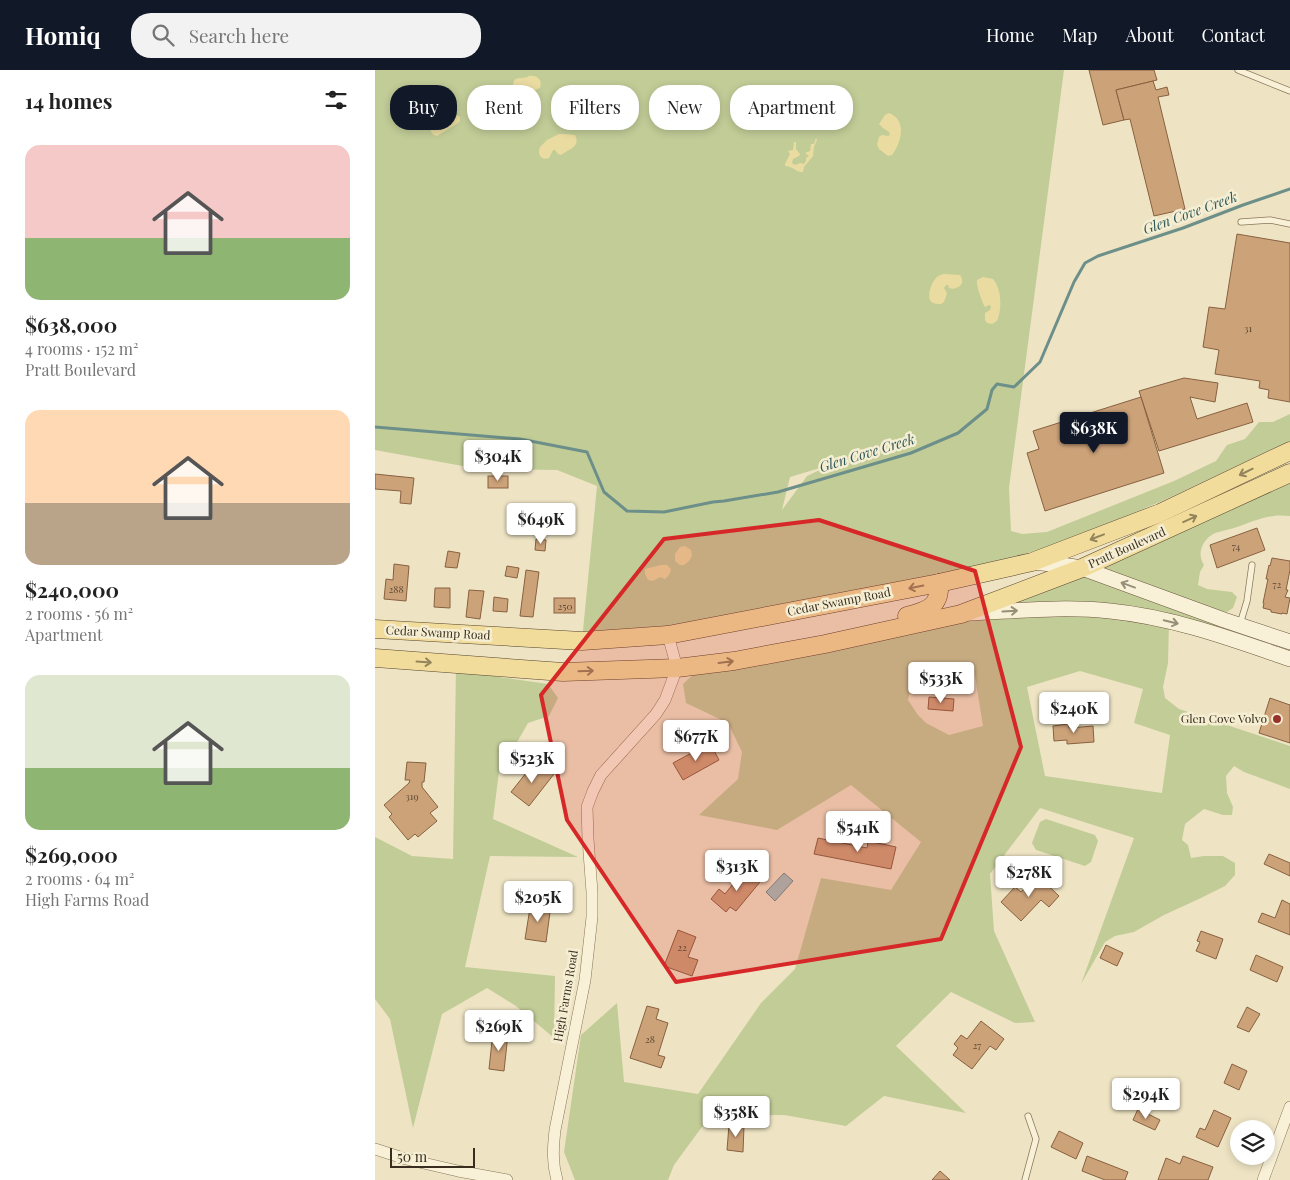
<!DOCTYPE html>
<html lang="en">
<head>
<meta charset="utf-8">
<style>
	body { margin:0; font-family:"Playfair Display",serif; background:#f2f2f2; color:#222; height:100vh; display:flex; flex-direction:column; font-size:19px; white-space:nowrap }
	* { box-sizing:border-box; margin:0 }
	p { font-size:16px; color:#767676 }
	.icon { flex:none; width:28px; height:28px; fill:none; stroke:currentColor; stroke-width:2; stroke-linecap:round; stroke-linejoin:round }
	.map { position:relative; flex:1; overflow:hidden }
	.sheet { display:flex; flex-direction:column; background:#fff; width:375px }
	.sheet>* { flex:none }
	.guide { position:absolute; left:15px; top:15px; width:475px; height:45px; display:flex; gap:10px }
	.tools { position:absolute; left:855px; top:1050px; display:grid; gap:10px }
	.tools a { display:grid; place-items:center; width:45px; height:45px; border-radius:50%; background:#fff; box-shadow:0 2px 8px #0003; font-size:25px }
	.scale { position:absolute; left:15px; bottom:12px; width:85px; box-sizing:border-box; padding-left:5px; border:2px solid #382d1e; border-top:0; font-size:14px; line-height:18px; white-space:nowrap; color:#382d1e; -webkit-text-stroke:4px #f5eed3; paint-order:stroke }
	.price { position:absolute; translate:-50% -42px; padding:0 11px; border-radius:5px; background:#fff; color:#222; font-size:16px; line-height:32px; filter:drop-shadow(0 1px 2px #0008) }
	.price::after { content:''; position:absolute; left:50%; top:30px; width:15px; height:11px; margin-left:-8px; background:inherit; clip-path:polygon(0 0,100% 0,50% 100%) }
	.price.current { background:#111827; color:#fff }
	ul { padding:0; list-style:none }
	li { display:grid; align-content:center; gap:10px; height:265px; padding:0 25px }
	li span { display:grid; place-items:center; height:155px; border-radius:15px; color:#555 }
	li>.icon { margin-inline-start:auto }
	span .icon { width:90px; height:90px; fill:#fffc; stroke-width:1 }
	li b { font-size:21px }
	h2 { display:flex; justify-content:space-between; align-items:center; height:60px; padding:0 25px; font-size:21px }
	.pill { padding:0 18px; border-radius:20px; background:#fff; box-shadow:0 2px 8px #0003; font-size:18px; line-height:45px }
	.pill.current { background:#111827; color:#fff }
	header { display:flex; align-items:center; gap:30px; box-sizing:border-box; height:70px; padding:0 25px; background:#111827; color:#fff }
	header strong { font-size:24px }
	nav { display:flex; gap:28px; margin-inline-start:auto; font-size:18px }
	.search { width:350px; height:45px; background:#f2f2f2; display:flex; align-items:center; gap:12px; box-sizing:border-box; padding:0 18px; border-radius:20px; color:#767676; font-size:19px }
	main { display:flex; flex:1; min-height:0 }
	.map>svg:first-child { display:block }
</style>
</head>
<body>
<header>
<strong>Homiq</strong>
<div class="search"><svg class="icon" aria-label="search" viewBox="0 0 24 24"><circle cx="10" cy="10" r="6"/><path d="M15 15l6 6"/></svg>Search here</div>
<nav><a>Home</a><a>Map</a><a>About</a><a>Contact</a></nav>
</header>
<main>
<section class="sheet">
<h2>14 homes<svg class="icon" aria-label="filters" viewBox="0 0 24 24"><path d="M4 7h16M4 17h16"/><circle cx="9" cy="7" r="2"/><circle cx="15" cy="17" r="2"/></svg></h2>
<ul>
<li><span style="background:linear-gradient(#f6c9c9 60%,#8fb573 0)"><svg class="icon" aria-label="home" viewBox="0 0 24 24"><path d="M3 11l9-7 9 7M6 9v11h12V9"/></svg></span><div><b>$638,000</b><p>4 rooms · 152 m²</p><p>Pratt Boulevard</p></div></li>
<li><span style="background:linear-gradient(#ffd9b3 60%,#b9a48a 0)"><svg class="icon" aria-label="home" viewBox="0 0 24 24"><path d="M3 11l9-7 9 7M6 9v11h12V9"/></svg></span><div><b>$240,000</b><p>2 rooms · 56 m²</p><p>Apartment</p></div></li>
<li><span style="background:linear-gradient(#dfe7d0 60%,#8fb573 0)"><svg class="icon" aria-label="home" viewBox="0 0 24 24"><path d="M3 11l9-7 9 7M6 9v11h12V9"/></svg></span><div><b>$269,000</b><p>2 rooms · 64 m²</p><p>High Farms Road</p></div></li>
</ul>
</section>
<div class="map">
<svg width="915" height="1110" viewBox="0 0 915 1110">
	<rect width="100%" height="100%" fill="#eee4c4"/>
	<g fill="#c2cc97" fill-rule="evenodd">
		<path d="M0 0H689L634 418 636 461 647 464 672 462 799 411 841 391 852 375 870 369 884 352H898L915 344V371L787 431 686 473 592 501 504 520 207 571 222 416 182 400 104 399 0 380ZM455 395 432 406 407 440 415 407Z"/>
		<path d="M915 405V446C910 446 905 445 899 446 885 447 872 454 859 458 853 460 846 461 840 463 828 469 821 483 829 495L825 502 823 515 832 519 857 522 862 527 858 538 852 542 833 538 857 562 794 552 793 593 788 617 790 628 804 639 915 676V719L869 702 859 696 851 706 852 723 858 737 857 745H848L829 739 810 754 807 770 813 775 816 788 829 786H848L860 793V805L850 816 826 828 789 845 759 862 740 866 730 872 706 914 759 768 665 738 615 804 619 861 660 952 640 953 576 922 521 976 591 1043 509 1026 471 1056 409 1045 335 1046 299 1095 293 1110H200L189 1082 206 965 242 933 249 1012 323 1024 386 933 420 899 446 808 516 820 546 772 476 715 402 760 324 745 363 709 367 682 353 653 311 633 308 614 322 601 585 545ZM568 595 600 606 608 656 574 665 551 653 543 645 533 630 537 612 548 598ZM705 601 768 619 759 653 795 665 787 723 670 706 652 617Z"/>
		<path d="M81 597 124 607 173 614 183 628 174 646 153 653 141 674 125 694 118 749 203 787 115 786 90 897 180 906 179 968 141 936 112 918 67 944 38 1058 15 949 0 929V767L37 786 78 789Z"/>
		<path d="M671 749 720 765 723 771 716 792 710 796 661 780 657 773 665 752Z"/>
	</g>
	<g fill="#eadca1">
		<path d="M154 6C162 5 168 10 165 18 157 22 147 24 139 19L138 15 139 10C144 7 149 9 154 6Z"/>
		<path d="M514 43C532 50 527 72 517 85L513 86 504 79 502 74 504 67 507 65 513 66 515 65 514 62 508 58 504 54 510 45Z"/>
		<path d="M79 45 83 46 85 47V51L83 53 62 66 59 65 56 62C56 56 55 60 59 54 65 45 70 50 79 45Z"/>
		<path d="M184 64H189L200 65C206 77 194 79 186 85L183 84 180 80H178L174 88C166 91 162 84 165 77L172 70Z"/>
		<path d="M441 68 442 70 439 77 438 86 429 97 428 102C422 103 418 96 410 96V94L415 84 413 81 418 80 419 72H421V79L425 84 424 86 418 89 417 93 420 95 425 93 429 94 431 91V88L434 86 430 83 435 81 436 74H439Z"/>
		<path d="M569 204 585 205 587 209V213C585 217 579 220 574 218L573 215H571L569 218 572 223 569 232 566 234C562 234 557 234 555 230 552 224 557 211 562 207 564 205 566 205 569 204Z"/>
		<path d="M608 207 618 209C627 219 627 240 622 251L617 254 612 253 610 250V243L615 240 616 236 614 235 610 237C607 232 601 216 602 210Z"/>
		<path d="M310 476 316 480 317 486 314 491 309 495H305L300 491V484L305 477Z"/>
		<path d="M286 495H292L296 499C295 503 294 506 290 509L285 507 278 511 273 510 270 504V499Z"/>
	</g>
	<path fill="#a6c1bb" stroke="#6c8f89" d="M409 803 418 811 400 831 391 822Z"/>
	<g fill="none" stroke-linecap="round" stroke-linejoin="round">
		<path stroke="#6c8f89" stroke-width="3" d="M0 357 145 369 212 382 229 422 252 441 289 442 338 432 349 431 403 422 536 383 583 363 612 339 617 320 622 314 639 317 665 292 699 212 710 193 723 186 808 158 868 135 915 119"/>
	</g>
	<g fill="#cca279" stroke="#886140">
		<path d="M714 0H779L782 10 741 20 749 50 728 55Z"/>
		<path d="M778 11 781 20 792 17 794 25 783 27 810 139 779 146 755 49 749 50 741 20Z"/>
		<path d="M862 164 915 173V332L893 328 894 320 884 318 885 311 840 304 844 280 828 277 834 237 850 239Z"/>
		<path d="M809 308 843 313 840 332 815 327 822 349 872 333 878 352 784 381 764 321Z"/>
		<path d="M766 327 789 403 670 441 652 383 664 379 658 361Z"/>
		<path d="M0 404 39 408 36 434 25 433 26 421 0 419Z"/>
		<rect x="113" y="406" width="20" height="12"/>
		<path d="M882 458 890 480 842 498 835 475Z"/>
		<path d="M161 469 171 470 170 481 160 480Z"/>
		<path d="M73 481 85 483 82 498 70 497Z"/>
		<path d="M897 488 915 491V500L911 520H913L910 527 915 528 912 544 907 543V544L896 542V540L888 538 889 533H888L893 509H891L894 495 895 496Z"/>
		<path d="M19 494 34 496 31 531 9 529 11 509 18 510Z"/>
		<path d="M132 496 144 498 142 508 130 506Z"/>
		<path d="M151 500 164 502 158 547 145 546Z"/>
		<path d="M60 518H75V538L59 537Z"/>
		<path d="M94 520 109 521 105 549 91 547Z"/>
		<path d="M119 527 133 529 132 542 118 541Z"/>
		<rect x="179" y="528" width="21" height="15"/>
		<path d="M554 627 579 629 578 641 553 639Z"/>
		<path d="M895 628 915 635V673L884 663Z"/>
		<path d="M693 654 694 658 718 656 719 672 692 674V670L679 671 678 656Z"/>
		<path d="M335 673 344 690 308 710 298 693Z"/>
		<path d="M32 692 51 693 49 712H47V717L63 737 55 743 62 751 43 767 40 764 33 770 14 747 17 744 9 735 34 713 35 710H30Z"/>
		<path d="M159 693 164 698 167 695 179 704 154 736 136 722Z"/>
		<path d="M443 768 492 778 493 771 521 777 516 799 439 784Z"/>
		<path d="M894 784 915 793V806L889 794Z"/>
		<path d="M370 799 385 812 361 841 355 837 351 842 336 829 344 819 350 824Z"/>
		<path d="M662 805 684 826 674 837 666 830 646 851 626 832 640 817 646 822Z"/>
		<path d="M907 830 915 834V865L883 852 887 843 900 848Z"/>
		<path d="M162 833 176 835 171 872 150 869 155 838 161 839Z"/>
		<path d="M303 860 321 867 313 887 323 890 317 906 289 896Z"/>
		<path d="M826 861 848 869 841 889 821 881 825 872 822 871Z"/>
		<path d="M731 875 748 883 742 896 725 888Z"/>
		<path d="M881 885 908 897 902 912 875 900Z"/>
		<path d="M272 936 284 939 281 949 293 953 283 985 290 987 286 998 255 988Z"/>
		<path d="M872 937 885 944 874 962 862 957Z"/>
		<path d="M606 951 629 969 621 980 615 976 597 999 578 985 583 978 579 974 586 965 592 969Z"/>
		<path d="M118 962 133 964 129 1001 114 999Z"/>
		<path d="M857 994 872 1001 864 1020 849 1013Z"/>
		<path d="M763 1039 785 1050 780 1060 758 1050Z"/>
		<path d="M839 1040 856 1048 843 1077 821 1067 825 1058 830 1060Z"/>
		<path d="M354 1055 369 1056 368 1082 352 1080Z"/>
		<path d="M684 1061 708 1073 701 1089 676 1077Z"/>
		<path d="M712 1086 753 1102 750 1110H730L707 1101Z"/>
		<path d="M808 1086 838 1097 833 1110H783L791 1088 805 1094Z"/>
		<path d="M565 1101 575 1110H557Z"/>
	</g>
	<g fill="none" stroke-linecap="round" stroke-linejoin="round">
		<g stroke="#89765a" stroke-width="7">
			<g id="service">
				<path d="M863 0 915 21"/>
				<path d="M866 152 895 150 915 154"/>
				<path d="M865 554 872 531 877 495"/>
				<path d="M650 1110 661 1069 653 1046"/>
			</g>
		</g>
		<g stroke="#89765a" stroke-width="12">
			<g id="minor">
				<path d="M0 1079 31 1089 83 1101 132 1110"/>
				<path d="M182 1110C177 1093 178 1078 180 1060L210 910 217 847V822L213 769 212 737 218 721 226 705 281 644 290 630 302 598 293 565"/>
				<path d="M888 1110 915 1037"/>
			</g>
		</g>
		<g stroke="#6a573d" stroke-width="16">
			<g id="secondary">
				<path d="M657 492 687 495 707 498 849 550 915 572"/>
				<path d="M595 543C641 541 689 536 735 541 797 547 857 569 915 589"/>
			</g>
		</g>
		<g stroke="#56442e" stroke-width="19">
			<g id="primary">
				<path d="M532 546C551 541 566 537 564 513"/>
				<path d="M0 559 207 571 293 565 564 513 657 492 785 443 915 381"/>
				<path d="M0 588 188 602 302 598 359 591 450 574 586 544 707 498 915 403"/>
			</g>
		</g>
		<use href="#service" stroke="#f9f1d7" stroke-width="5.5"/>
		<use href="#minor" stroke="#f9f1d7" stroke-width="11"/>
		<use href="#secondary" stroke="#f9f1d7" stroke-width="15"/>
		<use href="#primary" stroke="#f1dc9b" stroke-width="18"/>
	</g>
	<defs><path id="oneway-shaft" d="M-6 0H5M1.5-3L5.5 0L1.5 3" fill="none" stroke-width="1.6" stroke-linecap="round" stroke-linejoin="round" transform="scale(1.25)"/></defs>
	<g stroke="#94845c">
		<use href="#oneway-shaft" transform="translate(871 402) rotate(154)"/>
		<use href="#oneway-shaft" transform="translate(815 449) rotate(-25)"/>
		<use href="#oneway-shaft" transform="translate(722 467) rotate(159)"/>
		<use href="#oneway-shaft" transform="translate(541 517) rotate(169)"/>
		<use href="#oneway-shaft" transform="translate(49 592) rotate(4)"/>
		<use href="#oneway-shaft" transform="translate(351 592) rotate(-7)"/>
		<use href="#oneway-shaft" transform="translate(211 601) rotate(-2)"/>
	</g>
	<g stroke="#988f7a">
		<use href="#oneway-shaft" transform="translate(753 515) rotate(-160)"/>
		<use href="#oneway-shaft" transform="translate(635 541) rotate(-3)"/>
		<use href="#oneway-shaft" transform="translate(796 552) rotate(13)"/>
	</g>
	<path fill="#d62828" fill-opacity="0.2" stroke="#d62828" stroke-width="4" stroke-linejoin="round" d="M444 450 600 501 646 677 566 869 301 912 192 750 166 625 289 469Z"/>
	<circle fill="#97312a" stroke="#f5eed3" stroke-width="2" cx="902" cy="649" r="5"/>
	<g text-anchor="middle" stroke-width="5" stroke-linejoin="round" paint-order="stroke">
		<g font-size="10" fill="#5d4a35">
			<text x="873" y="262">31</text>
			<text x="861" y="480">74</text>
			<text x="902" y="518">72</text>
			<text x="21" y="523">288</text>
			<text x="190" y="540">250</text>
			<text x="37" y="730">319</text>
			<text x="307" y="881">22</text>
			<text x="275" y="973">28</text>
			<text x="602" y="979">27</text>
		</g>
		<g font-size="12" fill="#382d1e" stroke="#f5eed3">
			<text transform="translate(752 478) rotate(-24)" y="4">Pratt Boulevard</text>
			<text transform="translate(464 532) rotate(-11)" y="4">Cedar Swamp Road</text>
			<text transform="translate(63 563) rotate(3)" y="4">Cedar Swamp Road</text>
			<text transform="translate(191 926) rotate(-80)" y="4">High Farms Road</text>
		</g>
		<g font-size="12" fill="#382d1e" stroke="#f5eed3" text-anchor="end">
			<text x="892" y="653">Glen Cove Volvo</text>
		</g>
		<g font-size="14" font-style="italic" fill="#2d5858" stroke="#f5eed3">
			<text transform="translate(815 143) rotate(-20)" y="5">Glen Cove Creek</text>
			<text transform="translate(492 383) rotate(-17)" y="5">Glen Cove Creek</text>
		</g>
	</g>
</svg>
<div class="tools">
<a><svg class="icon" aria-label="layers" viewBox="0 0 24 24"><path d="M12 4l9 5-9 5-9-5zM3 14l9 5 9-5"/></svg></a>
</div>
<div class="scale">50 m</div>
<b class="price current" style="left:719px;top:384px">$638K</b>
<b class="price" style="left:123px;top:412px">$304K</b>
<b class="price" style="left:166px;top:475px">$649K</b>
<b class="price" style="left:566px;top:634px">$533K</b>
<b class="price" style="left:699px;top:664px">$240K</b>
<b class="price" style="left:321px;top:692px">$677K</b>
<b class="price" style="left:157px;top:714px">$523K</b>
<b class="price" style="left:483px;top:783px">$541K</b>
<b class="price" style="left:362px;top:822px">$313K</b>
<b class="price" style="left:654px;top:828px">$278K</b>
<b class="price" style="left:163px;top:853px">$205K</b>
<b class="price" style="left:124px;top:982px">$269K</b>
<b class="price" style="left:771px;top:1050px">$294K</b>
<b class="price" style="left:361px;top:1068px">$358K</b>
<div class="guide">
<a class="pill current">Buy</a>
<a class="pill">Rent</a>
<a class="pill">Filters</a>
<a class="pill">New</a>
<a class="pill">Apartment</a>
</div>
</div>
</main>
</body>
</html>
